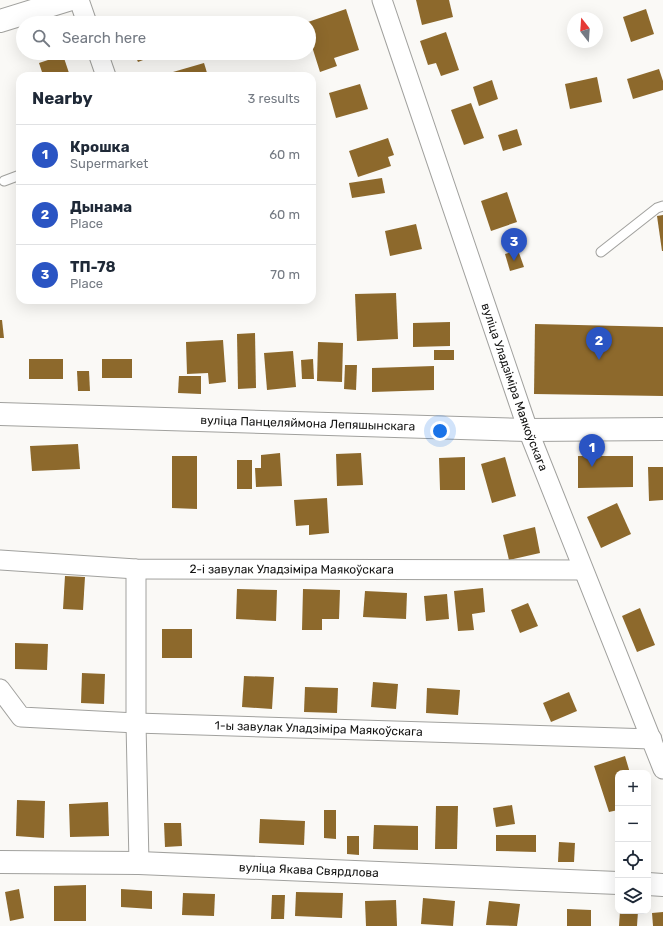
<!DOCTYPE html>
<meta charset="utf-8">
<style>
body{margin:0;font-family:Rubik,sans-serif;background:#f6f6f7;color:#1f2937}
.controls{position:absolute;right:12px;bottom:12px;display:grid;overflow:hidden;border-radius:8px;box-shadow:0 4px 16px #0002}
.controls button{width:36px;height:36px;display:grid;place-items:center;padding:0;border:0;border-bottom:1px solid #e0e1e3;background:#fff;color:#1f2937;font:20px sans-serif}
.compass{position:absolute;left:567px;top:12px;width:36px;height:36px;border-radius:50%;background:#fff;box-shadow:0 4px 16px #0002;rotate:343deg}
.you{position:absolute;left:440px;top:431px;width:14px;height:14px;margin:-10px;border:3px solid #fff;border-radius:50%;background:#1a73e8;box-shadow:0 0 0 6px #1a73e833}
.badge{display:grid;place-items:center;width:26px;height:26px;border-radius:50%;background:#2a54c3;color:#fff;font-size:13px;font-weight:700}
.pin{position:absolute;translate:-50% -33px;filter:drop-shadow(0 1px 2px #0008)}
.pin::after{content:'';position:absolute;top:21px;width:14px;height:12px;background:inherit;clip-path:polygon(0 0,100% 0,50% 100%)}
.list{margin:0;padding:0;list-style:none}
h2{display:flex;justify-content:space-between;align-items:center;height:52px;margin:0;padding:0 16px;font-size:17px}
h2 small{font-size:13px;font-weight:400;color:#747a83}
.list li{display:grid;grid-template-columns:26px 1fr auto;gap:12px;align-items:center;box-sizing:border-box;height:60px;padding:0 16px;border-top:1px solid #e0e1e3}
.list b{display:block;font-size:15px;white-space:nowrap}
.list p{margin:0;font-size:13px;white-space:nowrap;color:#747a83}
.list em{font-size:13px;font-style:normal;color:#747a83}
.icon{flex:none;width:22px;height:22px;fill:none;stroke:currentColor;stroke-width:2;stroke-linecap:round;stroke-linejoin:round}
.map{position:relative;flex:none;width:663px;height:926px;overflow:hidden}
.search{position:absolute;background:#fff;box-shadow:0 4px 16px #0002;left:16px;top:16px;width:300px;height:44px;display:flex;align-items:center;gap:10px;box-sizing:border-box;padding:0 14px;border-radius:22px;color:#747a83;font-size:15px}
.panel{position:absolute;background:#fff;box-shadow:0 4px 16px #0002;left:16px;top:72px;width:300px;height:232px;border-radius:12px}
.map>svg:first-child{display:block}
.building{fill:#8d692c}
.lines{fill:none;stroke-linecap:round;stroke-linejoin:round}
.service-casing{stroke:#a1a19e;stroke-width:11}
.minor-casing{stroke:#a1a19e;stroke-width:21}
.tertiary-casing{stroke:#a1a19e;stroke-width:24}
.service{stroke:#fff;stroke-width:9}
.minor{stroke:#fff;stroke-width:19}
.tertiary{stroke:#fff;stroke-width:22}
.labels{text-anchor:middle;dominant-baseline:central;stroke-width:3.5;stroke-linejoin:round;paint-order:stroke}
.street-label{font-size:12px;fill:#141413;stroke:#faf9f6}
</style>
<div class="map">
<svg width="663" height="926" viewBox="0 0 663 926">
<rect width="100%" height="100%" fill="#faf9f6"/>
<!-- building -->
<g class="building">
<polygon points="416,0 449,0 453,17 422,25"/>
<polygon points="346,9 359,50 334,58 337,66 320,72 309,37 309,23 305,23"/>
<polygon points="646,9 654,34 631,42 623,17"/>
<polygon points="446,32 459,70 441,76 436,63 428,65 420,41"/>
<polygon points="134,53 161,53 138,62"/>
<polygon points="63,55 70,76 31,76 42,72 39,63"/>
<polygon points="204,63 208,76 174,76 173,72"/>
<polygon points="659,69 663,81 663,90 633,99 627,79"/>
<polygon points="597,77 602,102 570,109 565,84"/>
<polygon points="492,80 498,99 479,106 473,87"/>
<polygon points="360,84 368,109 336,118 329,93"/>
<polygon points="471,103 484,138 464,145 451,110"/>
<polygon points="517,129 522,145 503,151 498,135"/>
<polygon points="388,138 394,155 388,157 391,166 358,177 349,151"/>
<polygon points="382,178 385,193 352,198 349,183"/>
<polygon points="507,192 517,222 491,231 481,201"/>
<polygon points="663,215 663,251 662,251 657,216"/>
<polygon points="416,224 422,249 390,256 385,231"/>
<polygon points="518,250 524,267 510,271 505,254"/>
<polygon points="396,293 398,339 357,341 355,294"/>
<polygon points="0,320 2,320 4,338 0,338"/>
<polygon points="450,322 450,346 413,347 413,323"/>
<polygon points="535,324 663,327 663,396 534,394"/>
<polygon points="255,333 256,388 238,389 237,334"/>
<polygon points="223,340 226,382 209,384 208,373 187,374 186,342"/>
<polygon points="318,342 343,343 342,382 317,381"/>
<rect x="434" y="350" width="20" height="10"/>
<polygon points="293,351 296,387 267,390 264,353"/>
<rect x="29" y="359" width="34" height="20"/>
<rect x="102" y="359" width="30" height="19"/>
<polygon points="313,359 314,379 302,379 301,360"/>
<polygon points="345,365 357,365 356,390 344,389"/>
<polygon points="434,366 434,390 372,392 372,368"/>
<polygon points="77,371 89,371 90,391 78,391"/>
<polygon points="179,376 201,376 201,394 178,393"/>
<polygon points="78,444 80,469 32,471 30,446"/>
<polygon points="280,453 282,486 256,487 255,468 261,468 261,455"/>
<polygon points="361,453 363,485 337,486 336,454"/>
<polygon points="172,456 197,456 197,509 172,508"/>
<polygon points="578,456 633,456 633,487 578,488"/>
<polygon points="465,457 465,490 440,490 439,458"/>
<polygon points="505,457 516,496 492,503 481,464"/>
<rect x="237" y="460" width="15" height="29"/>
<polygon points="648,467 663,467 663,500 649,501"/>
<polygon points="327,498 329,533 309,535 309,525 296,526 294,500"/>
<polygon points="617,503 631,534 601,548 587,517"/>
<polygon points="535,527 540,553 509,560 503,535"/>
<polygon points="65,576 85,577 83,610 63,609"/>
<polygon points="483,588 485,612 472,614 474,630 458,631 454,591"/>
<polygon points="237,589 277,590 276,621 236,619"/>
<polygon points="303,589 340,590 339,619 322,619 322,630 302,630"/>
<polygon points="365,591 407,593 406,619 363,617"/>
<polygon points="447,594 449,619 426,621 424,596"/>
<polygon points="528,603 538,626 520,633 511,610"/>
<polygon points="640,608 655,645 637,652 622,616"/>
<rect x="162" y="629" width="30" height="29"/>
<polygon points="15,643 48,644 47,670 15,669"/>
<polygon points="82,673 105,674 104,704 81,703"/>
<polygon points="244,676 274,677 272,709 242,707"/>
<polygon points="373,682 398,684 396,709 371,707"/>
<polygon points="305,687 338,688 337,713 304,712"/>
<polygon points="427,688 460,690 458,715 426,713"/>
<polygon points="569,692 577,711 551,722 543,703"/>
<polygon points="625,756 630,773 618,773 618,810 609,812 594,766"/>
<polygon points="17,800 45,801 44,838 16,836"/>
<polygon points="108,802 109,836 70,837 69,804"/>
<polygon points="512,805 515,824 496,827 493,808"/>
<polygon points="436,806 458,806 457,849 435,849"/>
<polygon points="324,810 336,810 336,839 324,838"/>
<polygon points="260,819 305,821 304,845 259,843"/>
<polygon points="164,823 181,823 182,846 165,847"/>
<polygon points="374,825 418,826 418,850 373,849"/>
<polygon points="496,835 536,835 536,852 496,851"/>
<polygon points="347,836 359,836 359,855 347,854"/>
<rect x="648" y="839" width="2" height="20"/>
<polygon points="559,842 575,843 574,862 558,862"/>
<polygon points="86,885 86,921 54,921 54,886"/>
<polygon points="19,889 24,918 10,921 5,892"/>
<polygon points="121,889 152,891 152,909 121,907"/>
<polygon points="296,892 343,893 342,918 295,916"/>
<polygon points="183,893 215,894 214,916 182,915"/>
<polygon points="272,895 285,895 284,919 271,919"/>
<polygon points="423,898 455,901 453,926 421,924"/>
<polygon points="396,900 397,926 366,926 365,901"/>
<polygon points="489,901 520,904 517,926 486,925"/>
<polygon points="567,909 591,910 591,926 567,926"/>
<polygon points="620,911 638,911 637,926 619,926"/>
<polygon points="663,912 663,926 653,926 652,913"/>
</g>
<g class="lines">
<defs>
<g id="service">
<polyline points="4,181 20,175"/>
<polyline points="601,252 657,208 663,206"/>
</g>
<g id="minor">
<polyline points="79,0 87,23"/>
<path id="s1" d="M 382,0 L 528,430 L 663,769"/>
<polyline points="98,53 106,76"/>
<path id="s2" d="M 0,560 L 136,569 L 583,570"/>
<polyline points="136,569 136,723 139,863"/>
<path id="s3" d="M 0,689 L 21,717 L 136,723 L 652,739"/>
</g>
<g id="tertiary">
<polyline points="0,21 68,0"/>
<path id="s4" d="M 0,414 L 528,430 L 663,429"/>
<path id="s5" d="M 0,862 L 139,863 L 618,883"/>
<polyline points="648,884 663,885"/>
</g>
</defs>
<!-- service casing -->
<use href="#service" class="service-casing"/>
<!-- minor casing -->
<use href="#minor" class="minor-casing"/>
<!-- tertiary casing -->
<use href="#tertiary" class="tertiary-casing"/>
<!-- service -->
<use href="#service" class="service"/>
<!-- minor -->
<use href="#minor" class="minor"/>
<!-- tertiary -->
<use href="#tertiary" class="tertiary"/>
</g>
<g class="labels">
<!-- street labels -->
<g class="street-label">
<text stroke="none"><textPath href="#s1" startOffset="409">вуліца Уладзіміра Маякоўскага</textPath></text>
<text stroke="none"><textPath href="#s4" startOffset="308">вуліца Панцеляймона Лепяшынскага</textPath></text>
<text stroke="none"><textPath href="#s2" startOffset="292">2-і завулак Уладзіміра Маякоўскага</textPath></text>
<text stroke="none"><textPath href="#s3" startOffset="333">1-ы завулак Уладзіміра Маякоўскага</textPath></text>
<text stroke="none"><textPath href="#s5" startOffset="309">вуліца Якава Свярдлова</textPath></text>
</g>
</g>
</svg>
<div class="controls">
<button>+</button>
<button>−</button>
<button><svg class="icon" aria-label="locate" viewBox="0 0 24 24"><circle cx="12" cy="12" r="6"/><path d="M12 2v4M12 18v4M2 12h4M18 12h4"/></svg></button>
<button><svg class="icon" aria-label="layers" viewBox="0 0 24 24"><path d="M12 4l9 5-9 5-9-5zM3 14l9 5 9-5"/></svg></button>
</div>
<svg class="compass" viewBox="-18 -18 36 36"><path d="M0-13l5 13h-10z" fill="#e53935"/><path d="M0 13l5-13h-10z" fill="#747a83"/></svg>
<div class="you"></div>
<div class="pin badge" style="left:592px;top:467px">1</div>
<div class="pin badge" style="left:599px;top:360px">2</div>
<div class="pin badge" style="left:514px;top:261px">3</div>
<div class="search"><svg class="icon" aria-label="search" viewBox="0 0 24 24"><circle cx="10" cy="10" r="6"/><path d="M15 15l6 6"/></svg>Search here</div>
<section class="panel">
<h2>Nearby<small>3 results</small></h2>
<ul class="list">
<li><span class="badge">1</span><div><b>Крошка</b><p>Supermarket</p></div><em>60 m</em></li>
<li><span class="badge">2</span><div><b>Дынама</b><p>Place</p></div><em>60 m</em></li>
<li><span class="badge">3</span><div><b>ТП-78</b><p>Place</p></div><em>70 m</em></li>
</ul>
</section>
</div>
